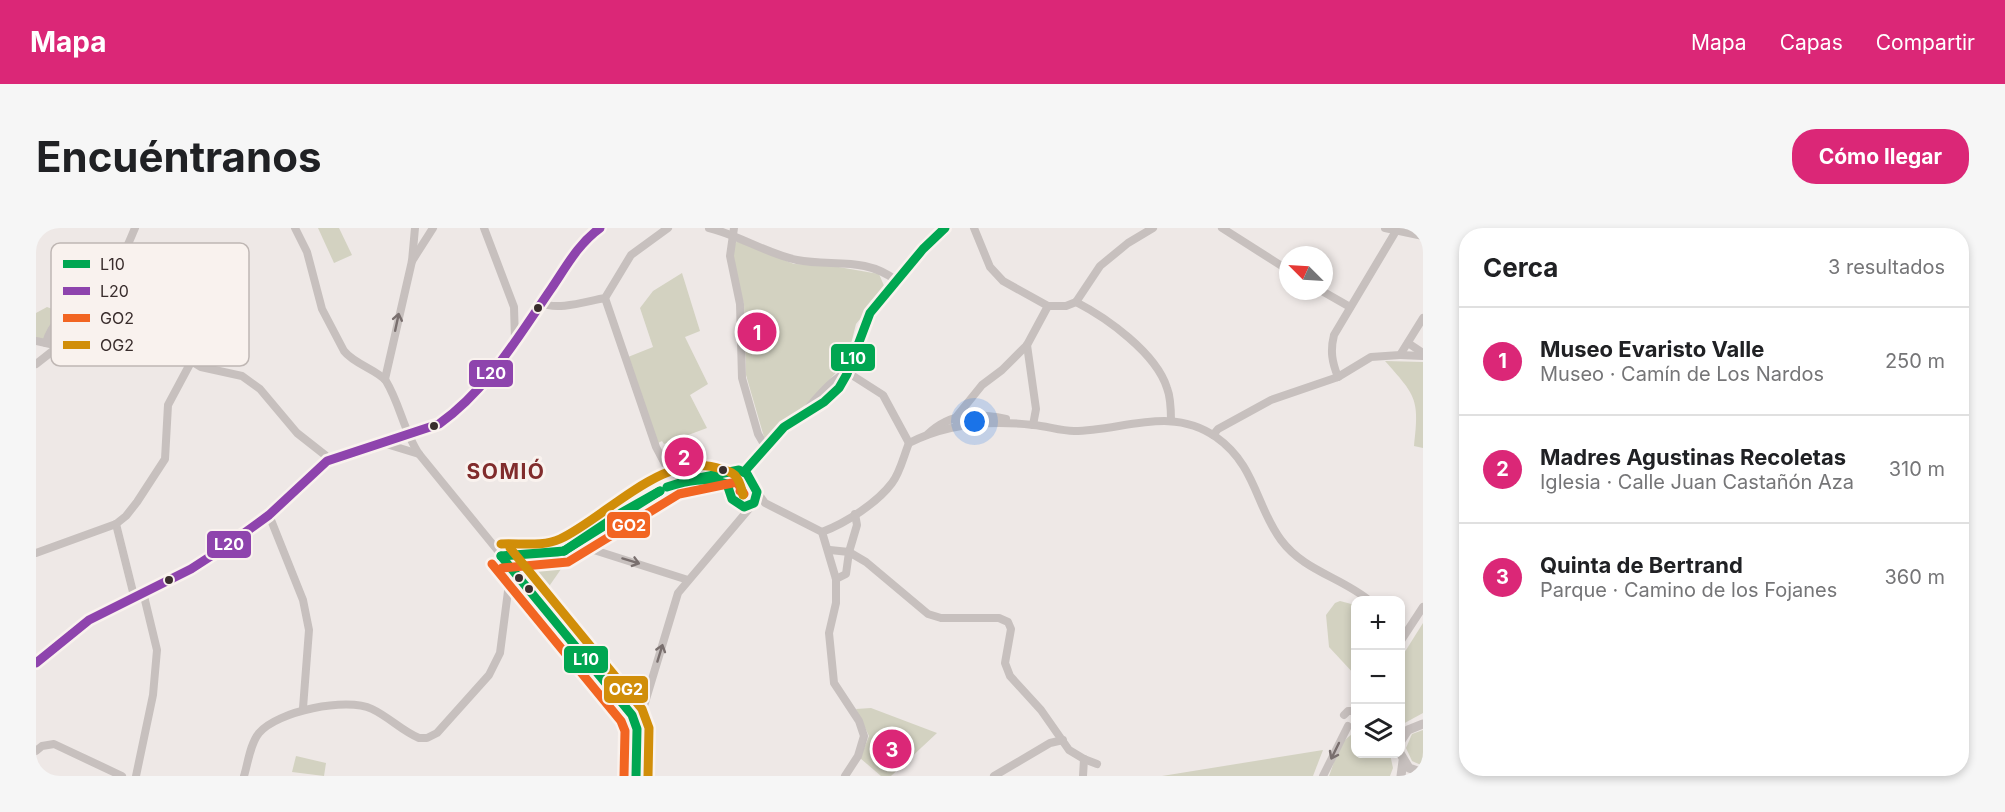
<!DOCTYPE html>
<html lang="es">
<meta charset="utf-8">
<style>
body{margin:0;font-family:Inter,sans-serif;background:#f6f6f6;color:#202124}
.controls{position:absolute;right:18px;bottom:18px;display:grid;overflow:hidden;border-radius:12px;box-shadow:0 3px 9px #0003}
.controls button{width:54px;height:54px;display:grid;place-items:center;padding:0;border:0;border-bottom:2px solid #e0e0e0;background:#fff;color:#202124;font:30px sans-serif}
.compass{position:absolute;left:1243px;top:18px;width:54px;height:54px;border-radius:50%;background:#fff;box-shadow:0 3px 9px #0003;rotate:294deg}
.you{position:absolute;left:939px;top:194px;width:21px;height:21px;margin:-15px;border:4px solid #fff;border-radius:50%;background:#1a73e8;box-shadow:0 0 0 9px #1a73e833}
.badge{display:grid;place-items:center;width:39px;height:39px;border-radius:50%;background:#db2777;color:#fff;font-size:20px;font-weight:700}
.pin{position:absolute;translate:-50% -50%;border:3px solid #fff;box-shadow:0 2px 6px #0006}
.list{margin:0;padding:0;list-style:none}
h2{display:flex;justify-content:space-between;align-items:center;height:78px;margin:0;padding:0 24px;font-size:26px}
h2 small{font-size:20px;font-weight:400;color:#757577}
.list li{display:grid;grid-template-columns:39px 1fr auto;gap:18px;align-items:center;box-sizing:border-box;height:108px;padding:0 24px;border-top:2px solid #e0e0e0}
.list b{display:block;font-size:22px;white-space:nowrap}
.list p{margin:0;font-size:20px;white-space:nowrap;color:#757577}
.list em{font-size:20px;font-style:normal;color:#757577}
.icon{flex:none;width:33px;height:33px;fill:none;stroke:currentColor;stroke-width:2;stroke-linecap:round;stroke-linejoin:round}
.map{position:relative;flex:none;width:1387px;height:548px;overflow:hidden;border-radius:24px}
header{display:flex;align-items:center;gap:36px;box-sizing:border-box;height:84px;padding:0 30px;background:#db2777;color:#fff}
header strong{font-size:28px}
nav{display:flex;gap:33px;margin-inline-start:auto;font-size:21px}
.intro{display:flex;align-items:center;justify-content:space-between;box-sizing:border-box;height:144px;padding:0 36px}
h1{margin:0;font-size:42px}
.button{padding:15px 27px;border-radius:24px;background:#db2777;color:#fff;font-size:21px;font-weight:700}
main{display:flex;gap:36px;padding:0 36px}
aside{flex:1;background:#fff;border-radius:24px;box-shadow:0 3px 9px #0003}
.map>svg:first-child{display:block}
.green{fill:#d3d2c1}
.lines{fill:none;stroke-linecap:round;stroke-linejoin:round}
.minor{stroke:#c7c0be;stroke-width:8}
.tertiary{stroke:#c7c0be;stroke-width:9}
.bus-1-casing{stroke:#f9f2ee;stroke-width:14}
.bus-2-casing{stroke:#f9f2ee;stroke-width:14}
.bus-3-casing{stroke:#f9f2ee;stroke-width:14}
.bus-4-casing{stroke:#f9f2ee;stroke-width:14}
.bus-1{stroke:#00a651;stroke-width:9}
.bus-2{stroke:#8e44ad;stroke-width:9}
.bus-3{stroke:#f26522;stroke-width:9}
.bus-4{stroke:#d18e09;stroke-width:9}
.oneway{stroke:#796f6e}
.bus-dot{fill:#392d2c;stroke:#f9f2ee;stroke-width:2}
.labels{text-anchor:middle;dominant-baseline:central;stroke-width:6;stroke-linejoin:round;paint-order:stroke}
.district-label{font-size:21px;font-weight:bold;letter-spacing:1.5px;fill:#812c2c;stroke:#f9f2ee}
.key{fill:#f9f2ee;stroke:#bfb7b4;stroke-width:1.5}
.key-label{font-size:16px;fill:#392d2c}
.line-badge{stroke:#f9f2ee;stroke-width:2}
.badge-label{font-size:16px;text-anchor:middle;font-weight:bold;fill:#fff}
</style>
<header>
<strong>Mapa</strong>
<nav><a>Mapa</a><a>Capas</a><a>Compartir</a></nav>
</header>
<div class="intro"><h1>Encuéntranos</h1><a class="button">Cómo llegar</a></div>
<main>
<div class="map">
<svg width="1387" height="548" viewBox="0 0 1387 548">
<rect width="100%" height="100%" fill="#eee8e6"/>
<!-- green -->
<g class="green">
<polygon points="282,0 303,0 316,27 298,35"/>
<polygon points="701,13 758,36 791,37 843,46 849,60 820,96 811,132 782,165 732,211 728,209 710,147 708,76 700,52 697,19"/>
<polygon points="646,45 664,103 649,109 672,156 654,167 671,200 628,216 626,213 622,215 592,129 617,119 604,80 617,63"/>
<polygon points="11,79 19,82 22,95 10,115 0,113 0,85"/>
<path d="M 1349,133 L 1387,134 L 1387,220 L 1378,218 C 1384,170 1379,167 1349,133 Z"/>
<path d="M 701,248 C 711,250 717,261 717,270 L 713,276 C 701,274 696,267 695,255 Z"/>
<polygon points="533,319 534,328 503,373 465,328"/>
<polygon points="1304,373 1319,377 1319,447 1293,419 1290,387 1299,375"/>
<polygon points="1387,395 1387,485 1365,497 1365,430"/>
<polygon points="835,480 901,505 855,548 845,548 824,530 833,508 820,481"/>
<polygon points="1387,502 1387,538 1376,533 1370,520 1376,506"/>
<path d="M 1319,505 L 1320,526 L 1354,526 L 1357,540 L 1354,548 L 1293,548 C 1299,533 1303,511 1319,505 Z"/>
<polygon points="1287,522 1277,548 1126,548"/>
<polygon points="260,528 290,535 288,548 256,544"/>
</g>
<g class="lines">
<!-- minor -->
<g class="minor">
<path d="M 259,0 L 271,24 L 286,81 L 308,123 C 318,136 343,143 350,153 C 364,176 368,204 383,226 L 596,487 L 601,501"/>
<polyline points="448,0 478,79 479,112"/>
<path d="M 673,0 C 703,7 731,26 761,32 C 796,39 829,28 861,53"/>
<polyline points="698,0 694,28 704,76 706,150 722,206 729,218"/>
<polyline points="938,0 954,39 967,53 1012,78"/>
<polyline points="1186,0 1252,42"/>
<polyline points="1349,0 1387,8"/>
<polyline points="376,33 397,0"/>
<polyline points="1286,63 1314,79"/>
<polyline points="569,70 620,219 639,255"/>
<path d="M 1040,74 C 1071,90 1120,125 1131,160 C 1135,170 1135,182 1135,193"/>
<path d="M 505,75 C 522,83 551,73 569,70 L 595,27 L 632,0"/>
<polyline points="0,113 23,118 122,118 144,126 165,139 206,148 224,161 261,205 289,227 291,233"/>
<path d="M 10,115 C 17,84 59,67 78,43 C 87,30 93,14 99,0"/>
<polyline points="1372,115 1387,125"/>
<polyline points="991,117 1000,181 997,197"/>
<polyline points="1364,127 1387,128"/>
<polyline points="0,136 23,118"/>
<polyline points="811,144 847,167 873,215"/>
<path d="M 1302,149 C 1296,134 1294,123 1298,107 L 1360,3"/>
<polyline points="349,151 376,33 379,0"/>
<path d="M 764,188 C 820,167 808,125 834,85 L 887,21 L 909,0"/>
<polyline points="921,198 921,188 946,157 966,142 991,117 1012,78 1030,78 1040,74 1064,38 1092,15 1117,0"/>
<path d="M 892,206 C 915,184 941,185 970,191"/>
<polyline points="1177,207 1182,201 1235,172 1302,149 1335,129 1364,127 1387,90"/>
<polyline points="347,215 383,226"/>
<path d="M 696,244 L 691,256 C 694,269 699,280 714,279"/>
<path d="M 708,244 C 725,221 746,206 766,186 C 780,172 793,153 811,144"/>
<polyline points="721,264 729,275 786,304 800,351 800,375 793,405 798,455 823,493 828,508 822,528 809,548"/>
<polyline points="233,287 267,372 273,402 267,480"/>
<polyline points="80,296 98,368"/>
<path d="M 786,304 C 810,295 841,275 856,255 C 864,245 868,227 873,215 C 912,195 954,192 997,197 C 1011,198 1024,203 1038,203 C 1086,203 1135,177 1180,209 C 1220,237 1220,279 1245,312 C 1268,343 1305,349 1334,373"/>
<polyline points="539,316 652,352"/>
<polyline points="794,322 813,324 821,297 819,286"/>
<polyline points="0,325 80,296 90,288 101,274 129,231 132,177 155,134"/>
<polyline points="465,328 528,323 639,255 703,242 711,246 721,264 718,275 642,365 601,501 600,548"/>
<polyline points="800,351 810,346 813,324 830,334 892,386 905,390 963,390 972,394 975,401 969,435 974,448 1005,482 1033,522 1048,531 1061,536"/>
<polyline points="1364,414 1387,379"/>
<polyline points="1308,487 1312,483 1320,483"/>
<polyline points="0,523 6,518 18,516 86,548"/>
<polyline points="100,548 117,467 121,422 107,364"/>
<path d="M 208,548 C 212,535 214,516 223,505 C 241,483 311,469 336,481 C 353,489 366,503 383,510 L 391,510 L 401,505 L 453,447 L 464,425 L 475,340"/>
<polyline points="958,548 1014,515 1027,512"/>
<polyline points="1047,548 1048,531"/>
<polyline points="1287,548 1312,498"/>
</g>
<!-- tertiary -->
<g class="tertiary">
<path d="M 0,435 L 53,392 L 155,341 L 192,317 L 233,287 L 291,233 L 403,196 C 444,173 493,93 521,52 C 534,33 545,12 564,0"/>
<polyline points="1364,514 1372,502 1387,496"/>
<polyline points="1364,525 1373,540 1387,545"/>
<polyline points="1365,548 1367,533"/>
</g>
<defs>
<g id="bus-1">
<path d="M 703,242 L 711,246 L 721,264 L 718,275 L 708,279 L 696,271 L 691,256 C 669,249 653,252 631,259 L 653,252 Z"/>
<polyline points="708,244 748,199 788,174 803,160 811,146 834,85 887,21 909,0"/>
<polygon points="528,323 521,324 465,328"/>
<polyline points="528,323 585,285 624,263"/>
<polyline points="528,323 624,263"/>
<polyline points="465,328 596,487 601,501 600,548"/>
</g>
<path id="bus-2" d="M 0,435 L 53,392 L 155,341 L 192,317 L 233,287 L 291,233 L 403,196 C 451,162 482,109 515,61 C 530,39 542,16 564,0"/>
<g id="bus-3">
<polyline points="456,336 585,493 589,503 588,548"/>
<polyline points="466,340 532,334 643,266 701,254 708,266 704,263"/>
</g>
<g id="bus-4">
<path d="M 465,316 C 484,315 507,319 524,311 C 571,289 629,221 685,241 C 691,243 698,244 701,250 C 704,255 706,262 707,267"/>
<polyline points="474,320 606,481 613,500 612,548"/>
</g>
</defs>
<!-- bus-1 casing -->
<use href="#bus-1" class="bus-1-casing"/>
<!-- bus-2 casing -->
<use href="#bus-2" class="bus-2-casing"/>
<!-- bus-3 casing -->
<use href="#bus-3" class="bus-3-casing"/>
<!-- bus-4 casing -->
<use href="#bus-4" class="bus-4-casing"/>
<!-- bus-1 -->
<use href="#bus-1" class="bus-1"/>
<!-- bus-2 -->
<use href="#bus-2" class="bus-2"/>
<!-- bus-3 -->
<use href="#bus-3" class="bus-3"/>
<!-- bus-4 -->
<use href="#bus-4" class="bus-4"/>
</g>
<!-- one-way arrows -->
<defs><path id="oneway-shaft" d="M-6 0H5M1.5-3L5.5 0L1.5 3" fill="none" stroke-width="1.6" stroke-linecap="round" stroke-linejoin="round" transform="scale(1.5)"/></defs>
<g class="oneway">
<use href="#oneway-shaft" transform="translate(361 94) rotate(-78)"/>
<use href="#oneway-shaft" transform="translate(595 333) rotate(17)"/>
<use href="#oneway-shaft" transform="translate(624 425) rotate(-73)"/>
<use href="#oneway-shaft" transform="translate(1299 523) rotate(116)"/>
</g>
<!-- markers -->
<g class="bus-dot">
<circle cx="502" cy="80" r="5"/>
<circle cx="398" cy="198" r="5"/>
<circle cx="687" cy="242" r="5"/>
<circle cx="483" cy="350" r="5"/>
<circle cx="133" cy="352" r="5"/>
<circle cx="493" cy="361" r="5"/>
</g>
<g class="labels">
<!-- district labels -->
<g class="district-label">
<text x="470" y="243">SOMIÓ</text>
</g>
</g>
<!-- legend -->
<rect x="15" y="15" width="198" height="123" rx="9" class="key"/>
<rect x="27" y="32" width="27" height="8" fill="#00a651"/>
<rect x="27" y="59" width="27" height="8" fill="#8e44ad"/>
<rect x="27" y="86" width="27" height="8" fill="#f26522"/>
<rect x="27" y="113" width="27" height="8" fill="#d18e09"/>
<g class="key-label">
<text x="64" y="42">L10</text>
<text x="64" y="69">L20</text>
<text x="64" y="96">GO2</text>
<text x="64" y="123">OG2</text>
</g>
<g class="line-badge">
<rect x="794" y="115" width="46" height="29" rx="6" fill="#00a651"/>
<rect x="432" y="131" width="46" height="29" rx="6" fill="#8e44ad"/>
<rect x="570" y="283" width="45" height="28" rx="6" fill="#f26522"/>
<rect x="170" y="302" width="46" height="29" rx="6" fill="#8e44ad"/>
<rect x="527" y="417" width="46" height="29" rx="6" fill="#00a651"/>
<rect x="567" y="447" width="46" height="29" rx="6" fill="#d18e09"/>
</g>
<g class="badge-label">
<text x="817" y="136">L10</text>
<text x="455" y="151">L20</text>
<text x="593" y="303">GO2</text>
<text x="193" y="322">L20</text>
<text x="550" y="437">L10</text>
<text x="590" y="467">OG2</text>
</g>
</svg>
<div class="controls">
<button>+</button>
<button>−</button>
<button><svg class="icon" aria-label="layers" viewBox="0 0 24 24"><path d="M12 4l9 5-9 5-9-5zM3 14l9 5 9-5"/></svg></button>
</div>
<svg class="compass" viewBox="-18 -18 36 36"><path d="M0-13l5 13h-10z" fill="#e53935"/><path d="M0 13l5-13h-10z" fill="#757577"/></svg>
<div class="you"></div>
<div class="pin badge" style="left:721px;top:104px">1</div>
<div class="pin badge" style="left:648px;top:229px">2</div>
<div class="pin badge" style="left:856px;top:521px">3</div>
</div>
<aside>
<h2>Cerca<small>3 resultados</small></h2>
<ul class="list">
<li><span class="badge">1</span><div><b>Museo Evaristo Valle</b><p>Museo · Camín de Los Nardos</p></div><em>250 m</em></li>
<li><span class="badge">2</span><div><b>Madres Agustinas Recoletas</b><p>Iglesia · Calle Juan Castañón Aza</p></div><em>310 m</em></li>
<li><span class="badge">3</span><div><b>Quinta de Bertrand</b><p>Parque · Camino de los Fojanes</p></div><em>360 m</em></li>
</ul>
</aside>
</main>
